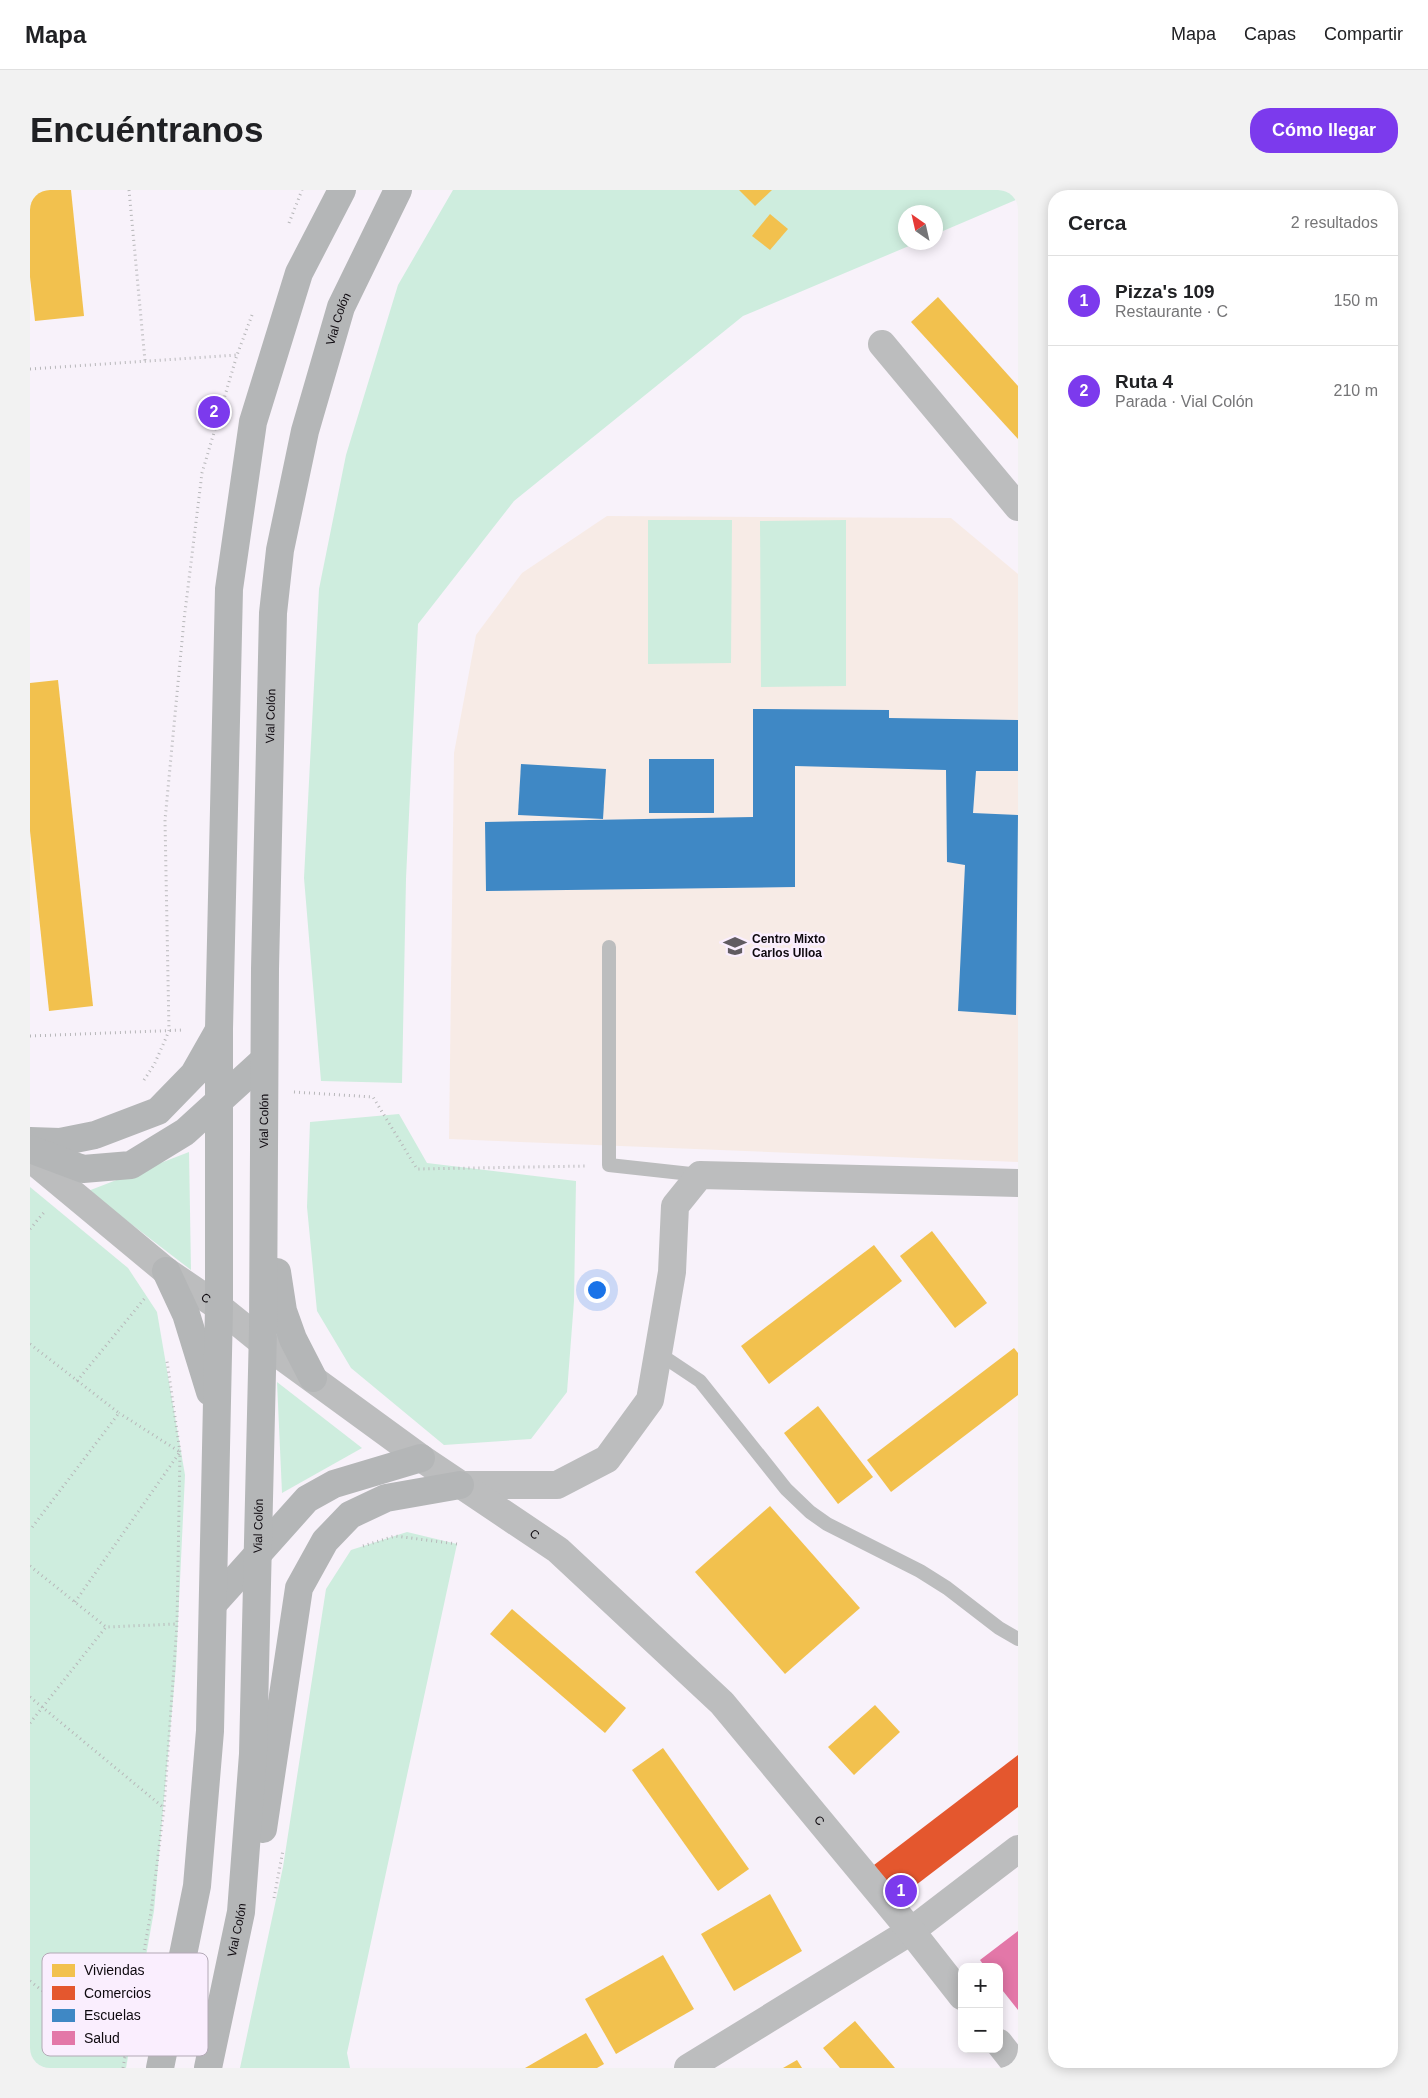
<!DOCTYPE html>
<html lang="es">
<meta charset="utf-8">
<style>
body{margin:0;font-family:Arial,sans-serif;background:#f2f2f2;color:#202124}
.controls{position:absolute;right:15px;bottom:15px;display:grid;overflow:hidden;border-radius:10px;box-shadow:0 2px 12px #0003}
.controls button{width:45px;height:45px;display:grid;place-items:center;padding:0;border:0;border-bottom:1px solid #e0e0e0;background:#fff;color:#202124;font:25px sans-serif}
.compass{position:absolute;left:868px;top:15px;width:45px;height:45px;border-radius:50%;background:#fff;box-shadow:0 2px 12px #0003;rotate:326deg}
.you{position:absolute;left:566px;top:1099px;width:18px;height:18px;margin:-12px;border:4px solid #fff;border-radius:50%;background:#1a73e8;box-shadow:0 0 0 8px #1a73e833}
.badge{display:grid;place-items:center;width:32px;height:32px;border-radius:50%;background:#7c3aed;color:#fff;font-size:16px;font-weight:700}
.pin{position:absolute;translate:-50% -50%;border:2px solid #fff;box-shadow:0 1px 5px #0006}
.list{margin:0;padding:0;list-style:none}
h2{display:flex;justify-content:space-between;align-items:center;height:65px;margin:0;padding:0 20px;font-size:21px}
h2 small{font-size:16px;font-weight:400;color:#757577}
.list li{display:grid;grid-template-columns:32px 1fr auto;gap:15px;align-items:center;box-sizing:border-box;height:90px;padding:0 20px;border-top:1px solid #e0e0e0}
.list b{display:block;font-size:19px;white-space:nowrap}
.list p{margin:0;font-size:16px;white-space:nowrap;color:#757577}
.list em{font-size:16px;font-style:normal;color:#757577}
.map{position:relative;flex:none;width:988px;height:1878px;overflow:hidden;border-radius:20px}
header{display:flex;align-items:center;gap:30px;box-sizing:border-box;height:70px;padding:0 25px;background:#fff;border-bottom:1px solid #e0e0e0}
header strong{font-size:24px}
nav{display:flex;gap:28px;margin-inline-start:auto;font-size:18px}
.intro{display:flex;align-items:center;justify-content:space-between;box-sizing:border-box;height:120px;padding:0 30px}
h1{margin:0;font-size:35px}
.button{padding:12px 22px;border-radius:20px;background:#7c3aed;color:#fff;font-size:18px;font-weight:700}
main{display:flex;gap:30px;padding:0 30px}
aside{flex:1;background:#fff;border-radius:20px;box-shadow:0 2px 12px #0003}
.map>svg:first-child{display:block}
.education{fill:#f7ebe6}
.green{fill:#ceedde}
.homes{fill:#f2c14e}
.shops{fill:#e4572e}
.schools{fill:#3f88c5}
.health{fill:#e377a8}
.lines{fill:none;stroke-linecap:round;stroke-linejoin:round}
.path{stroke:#b7b7b9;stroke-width:3;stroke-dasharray:1 4;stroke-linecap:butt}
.service{stroke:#bcbdbe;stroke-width:14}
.minor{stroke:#bcbdbe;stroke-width:28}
.tertiary{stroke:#bcbdbe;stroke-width:28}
.primary{stroke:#b4b6b7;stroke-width:28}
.labels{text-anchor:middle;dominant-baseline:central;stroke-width:5;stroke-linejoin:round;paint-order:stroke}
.street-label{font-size:12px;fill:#0e090f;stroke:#faeefe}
.poi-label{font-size:12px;font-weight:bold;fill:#0e090f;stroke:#faeefe;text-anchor:start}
.key{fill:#faeefe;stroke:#b3a9b6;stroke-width:1}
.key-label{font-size:14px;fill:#0e090f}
</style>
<header>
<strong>Mapa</strong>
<nav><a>Mapa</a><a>Capas</a><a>Compartir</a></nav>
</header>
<div class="intro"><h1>Encuéntranos</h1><a class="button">Cómo llegar</a></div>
<main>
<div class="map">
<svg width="988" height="1878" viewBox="0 0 988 1878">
<rect width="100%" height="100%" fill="#f8f2fa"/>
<!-- education -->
<polygon class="education" points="577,326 921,328 988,384 988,972 419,949 424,563 446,445 492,383"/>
<!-- green -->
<g class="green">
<polygon points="423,0 988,0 988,9 906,44 906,22 876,22 876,52 886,53 713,126 484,311 388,434 376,689 372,893 291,891 274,688 289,399 316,265 368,95"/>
<polygon points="618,330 702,330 701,473 618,474"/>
<polygon points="816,330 816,496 731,497 730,331"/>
<polygon points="369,924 397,973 546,991 544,1111 537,1202 501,1249 414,1255 321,1178 287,1121 277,1017 280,932"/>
<polygon points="159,962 161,1080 58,1001"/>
<polygon points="0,997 98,1078 127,1122 155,1285 146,1475 124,1721 96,1878 0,1878"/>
<polygon points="247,1192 332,1258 252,1303"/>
<polygon points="377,1342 427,1354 317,1863 320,1878 210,1878 253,1677 296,1399 321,1360"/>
</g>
<!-- homes -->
<g class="homes">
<polygon points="0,0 41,0 54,126 5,131 0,87"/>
<polygon points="709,0 742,0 725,16"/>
<polygon points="740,24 758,39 740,60 722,46"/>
<polygon points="908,107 988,196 988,249 881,132"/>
<polygon points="28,490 63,816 19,821 0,641 0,493"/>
<polygon points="902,1041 957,1113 925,1138 870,1066"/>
<polygon points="844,1055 872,1091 739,1194 711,1156"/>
<polygon points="984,1158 988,1163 988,1205 861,1302 837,1270"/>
<polygon points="788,1216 843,1287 808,1314 754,1243"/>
<polygon points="740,1316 830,1418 755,1484 665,1382"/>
<polygon points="482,1419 596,1518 575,1543 460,1444"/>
<polygon points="845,1515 870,1542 824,1585 798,1557"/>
<polygon points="633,1558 719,1679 688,1701 602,1580"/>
<polygon points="740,1704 772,1761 704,1801 671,1744"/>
<polygon points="633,1765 664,1819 586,1864 555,1809"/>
<polygon points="825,1831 865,1878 810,1878 793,1858"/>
<polygon points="556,1843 574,1874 567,1878 495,1878"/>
<polygon points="767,1870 772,1878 753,1878"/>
</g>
<!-- shops -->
<polygon class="shops" points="988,1565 988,1617 869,1708 844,1675"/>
<!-- schools -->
<g class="schools">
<polygon points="723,519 859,520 859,528 988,530 988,581 946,581 943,623 988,625 986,825 928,821 935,675 917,672 916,580 765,576 765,697 456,701 455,632 723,627"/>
<rect x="619" y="569" width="65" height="54"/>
<polygon points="491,574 576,579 573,629 488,625"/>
</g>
<!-- health -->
<polygon class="health" points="988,1741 988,1820 969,1796 969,1777 955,1777 950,1770"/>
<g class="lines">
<!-- path -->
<g class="path">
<polyline points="99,0 115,171"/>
<polyline points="259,33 272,0"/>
<polyline points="0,179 207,165"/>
<polyline points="0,846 154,840"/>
<polyline points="114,890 124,875 139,841 135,630 154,430 172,283 207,165 222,125"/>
<polyline points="264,902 343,907 387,979 557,976"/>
<polyline points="0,1039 16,1020"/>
<polyline points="0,1154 89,1223 0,1340"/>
<polyline points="47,1191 115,1108"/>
<polyline points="333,1356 365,1346 427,1354"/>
<polyline points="0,1376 76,1437"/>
<polyline points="45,1412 150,1262 89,1223"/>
<polyline points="0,1507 134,1618"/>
<polyline points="0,1533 76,1437 147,1434"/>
<polyline points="244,1708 253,1660"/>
<polyline points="0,1791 95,1866"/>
<polyline points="93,1878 121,1722 134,1618 147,1434 150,1262 137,1171"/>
</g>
<!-- service -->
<g class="service">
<polyline points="579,757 579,975 670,985"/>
<polyline points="628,1163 670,1191 756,1299 780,1322 797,1334 890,1381 917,1398 969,1438 988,1449"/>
</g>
<!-- minor -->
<g class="minor">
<polyline points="852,154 988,317"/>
<polyline points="430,1295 527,1295 577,1269 620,1210 642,1082 645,1016 670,985 988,993"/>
<polyline points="658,1878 881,1741 988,1659"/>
</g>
<!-- tertiary -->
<g class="tertiary">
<path id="s1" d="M 0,968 L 136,1081 L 189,1117 L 232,1152 L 391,1268 L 528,1360 L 692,1513 L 881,1741 L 932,1806"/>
<polyline points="969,1853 988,1877"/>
</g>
<!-- primary -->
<g class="primary">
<polyline points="0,951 30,952 65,945 128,921 164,884 189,840"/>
<polyline points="0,959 53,979 101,975 155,942 234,870"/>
<polyline points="136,1081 156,1124 180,1202"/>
<polyline points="247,1082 253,1121 263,1149 283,1188"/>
<polyline points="183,1414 277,1309 304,1294 391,1268"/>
<polyline points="233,1639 269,1398 295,1351 320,1325 356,1308 430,1295"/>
<polyline points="130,1878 167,1696 180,1541 189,1117 189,839 199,399 223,232 269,83 312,0"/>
<path id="s2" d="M 178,1878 L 211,1722 L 223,1564 L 233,1139 L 235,779 L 243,423 L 250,360 L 275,241 L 311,117 L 368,0"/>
</g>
</g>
<!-- icons -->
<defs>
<symbol id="school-bare" viewBox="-9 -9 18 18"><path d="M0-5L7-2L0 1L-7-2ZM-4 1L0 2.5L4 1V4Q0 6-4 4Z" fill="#605b61" stroke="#faeefe" stroke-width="2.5" paint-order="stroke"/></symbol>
</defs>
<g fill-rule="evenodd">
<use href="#school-bare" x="689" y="740" width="32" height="32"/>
</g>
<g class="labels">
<!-- street labels -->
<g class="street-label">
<text stroke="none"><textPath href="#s2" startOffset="1761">Vial Colón</textPath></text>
<text stroke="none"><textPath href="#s2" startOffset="1356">Vial Colón</textPath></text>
<text stroke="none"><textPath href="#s2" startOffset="951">Vial Colón</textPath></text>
<text stroke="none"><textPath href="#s1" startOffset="225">C</textPath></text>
<text stroke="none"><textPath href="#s2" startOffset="546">Vial Colón</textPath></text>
<text stroke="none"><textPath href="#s1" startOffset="630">C</textPath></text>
<text stroke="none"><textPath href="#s1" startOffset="1035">C</textPath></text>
<text stroke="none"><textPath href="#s2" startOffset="141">Vial Colón</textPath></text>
</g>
<!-- poi labels -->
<g class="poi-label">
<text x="722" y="749">Centro Mixto<tspan x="722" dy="14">Carlos Ulloa</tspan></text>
</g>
</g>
<!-- legend -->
<rect x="12" y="1763" width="166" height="103" rx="8" class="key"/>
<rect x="22" y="1774" width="23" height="13" fill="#f2c14e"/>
<rect x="22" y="1796" width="23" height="14" fill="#e4572e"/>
<rect x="22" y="1819" width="23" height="13" fill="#3f88c5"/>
<rect x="22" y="1841" width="23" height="14" fill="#e377a8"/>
<g class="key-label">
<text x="54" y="1785">Viviendas</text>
<text x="54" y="1808">Comercios</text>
<text x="54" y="1830">Escuelas</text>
<text x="54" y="1853">Salud</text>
</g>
</svg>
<div class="controls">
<button>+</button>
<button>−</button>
</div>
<svg class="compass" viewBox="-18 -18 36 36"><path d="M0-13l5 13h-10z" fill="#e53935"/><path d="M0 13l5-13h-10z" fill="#757577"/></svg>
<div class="you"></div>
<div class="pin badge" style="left:871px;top:1701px">1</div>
<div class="pin badge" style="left:184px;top:222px">2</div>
</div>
<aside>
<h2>Cerca<small>2 resultados</small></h2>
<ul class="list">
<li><span class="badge">1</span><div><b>Pizza's 109</b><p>Restaurante · C</p></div><em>150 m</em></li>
<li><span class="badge">2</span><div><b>Ruta 4</b><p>Parada · Vial Colón</p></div><em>210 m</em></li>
</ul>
</aside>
</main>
